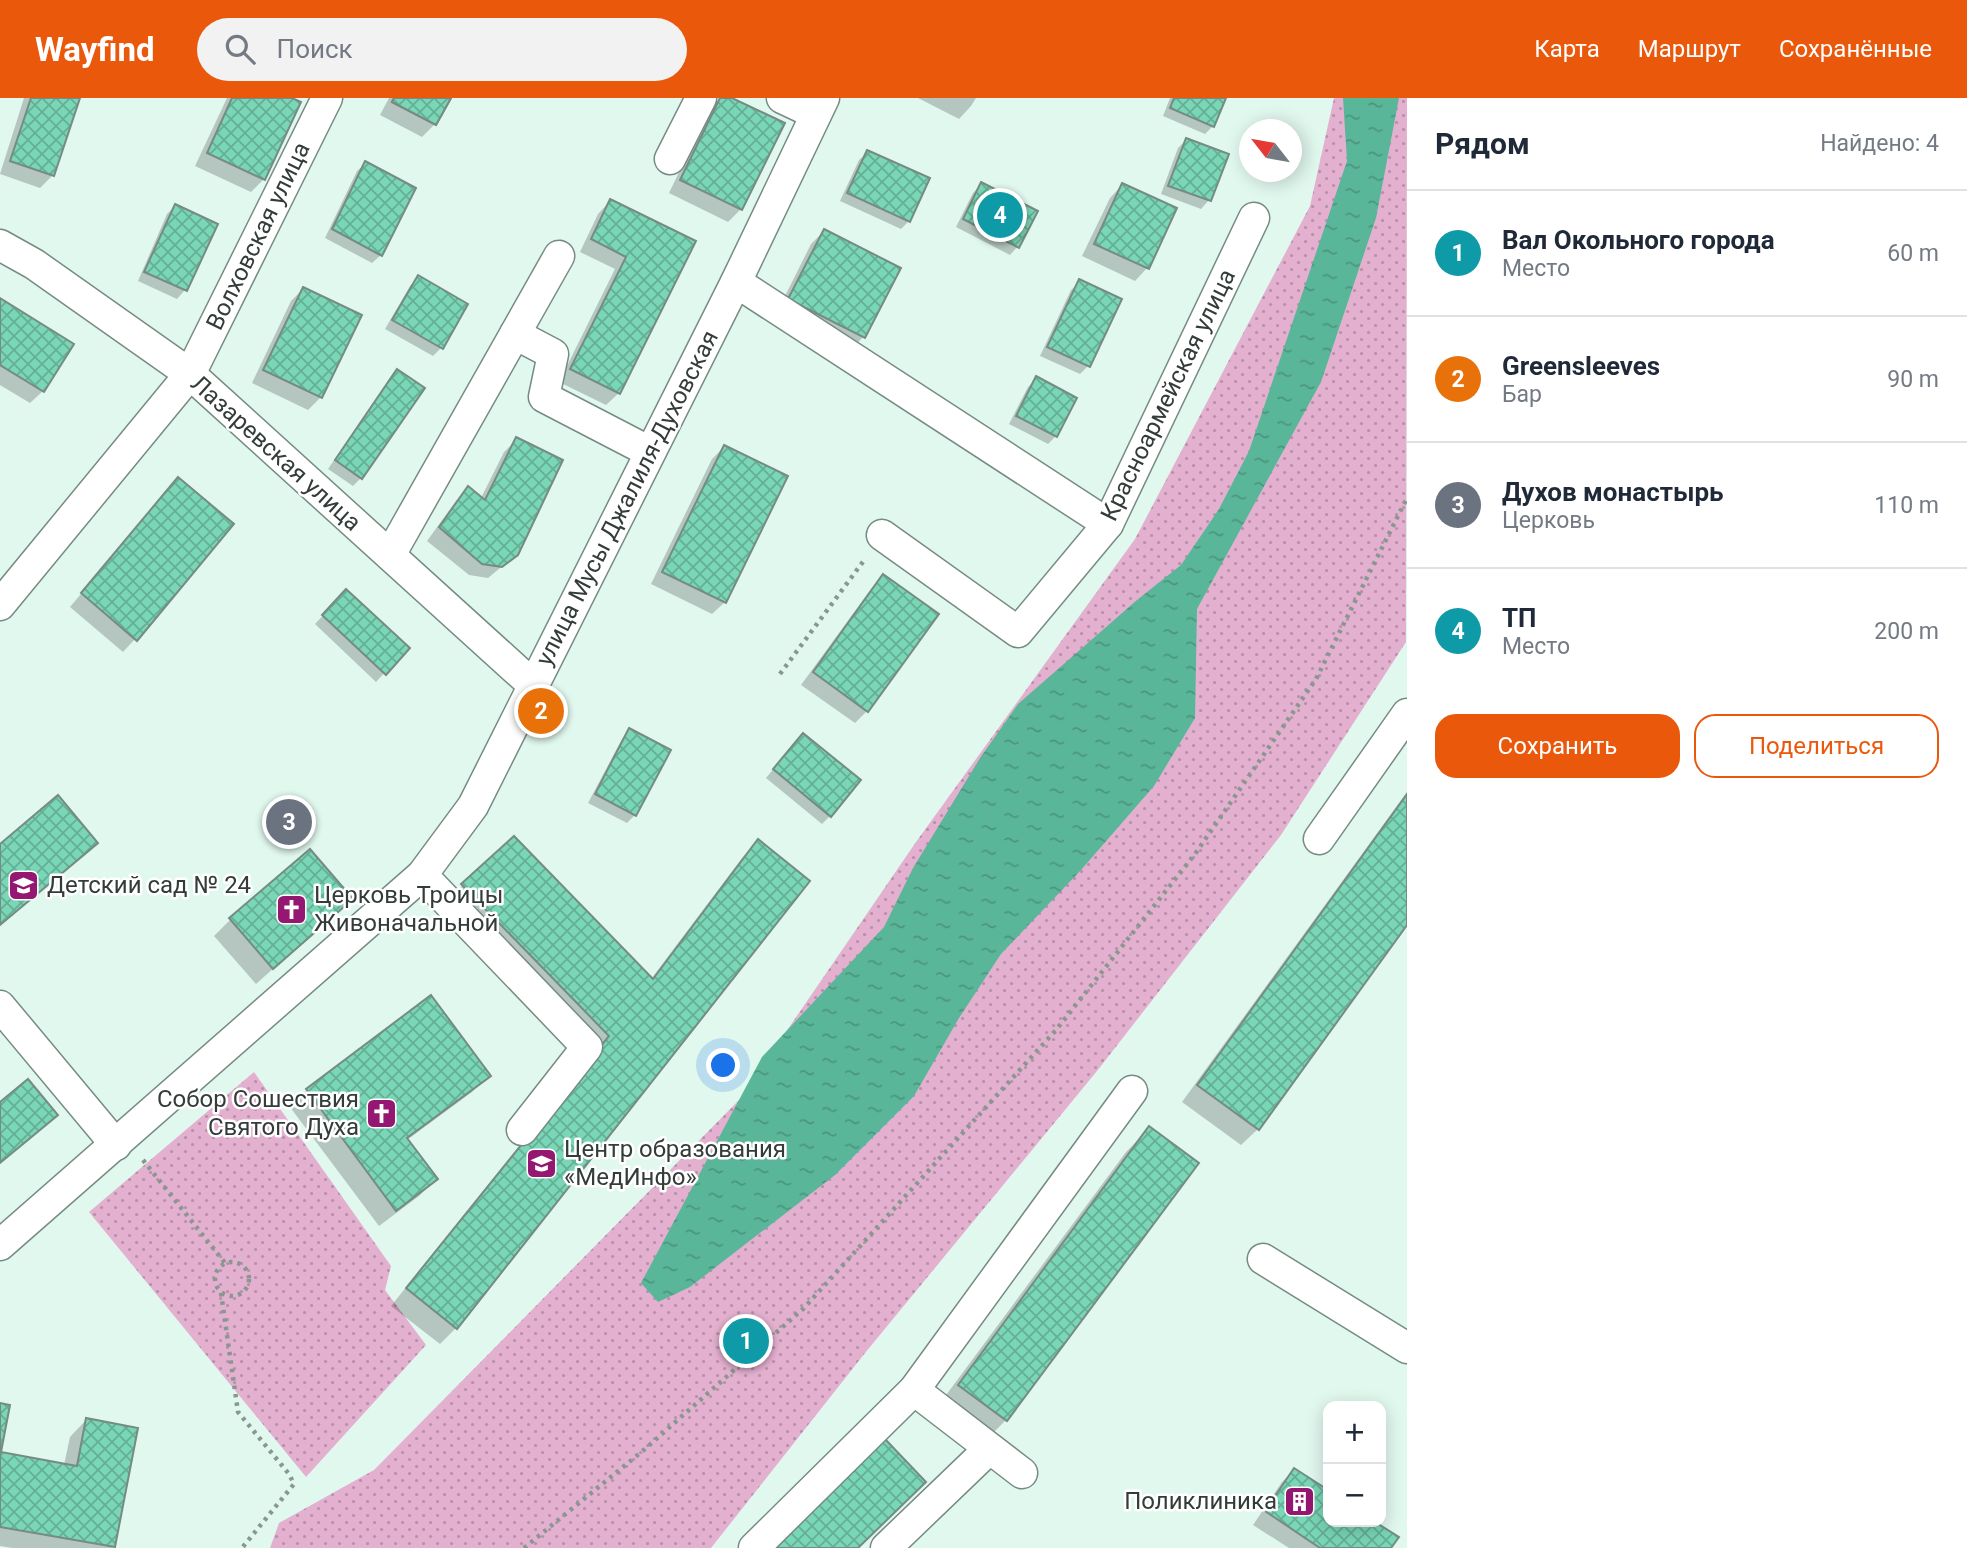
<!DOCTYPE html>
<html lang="ru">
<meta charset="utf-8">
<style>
body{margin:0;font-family:Roboto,sans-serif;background:#f2f2f3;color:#1f2937}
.controls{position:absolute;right:21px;bottom:21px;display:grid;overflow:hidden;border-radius:14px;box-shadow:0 4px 18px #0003}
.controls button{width:63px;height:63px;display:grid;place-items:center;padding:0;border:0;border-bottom:2px solid #e0e1e3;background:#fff;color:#1f2937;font:35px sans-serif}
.compass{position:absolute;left:1239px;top:21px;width:63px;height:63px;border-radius:50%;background:#fff;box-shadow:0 4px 18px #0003;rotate:301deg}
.you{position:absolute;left:724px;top:968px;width:24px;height:24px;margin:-18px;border:5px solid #fff;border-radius:50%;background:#1a73e8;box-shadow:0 0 0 10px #1a73e833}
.badge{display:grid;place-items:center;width:46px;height:46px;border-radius:50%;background:#ea580c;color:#fff;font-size:23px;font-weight:700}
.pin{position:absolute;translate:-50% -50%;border:4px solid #fff;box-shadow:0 2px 7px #0006}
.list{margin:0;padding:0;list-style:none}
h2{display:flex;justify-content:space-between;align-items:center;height:91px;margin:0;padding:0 28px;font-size:30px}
h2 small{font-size:23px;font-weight:400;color:#747a83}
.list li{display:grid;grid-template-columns:46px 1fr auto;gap:21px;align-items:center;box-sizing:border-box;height:126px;padding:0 28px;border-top:2px solid #e0e1e3}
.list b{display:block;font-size:26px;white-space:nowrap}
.list p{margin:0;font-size:23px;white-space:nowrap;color:#747a83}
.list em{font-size:23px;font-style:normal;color:#747a83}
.actions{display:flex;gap:14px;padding:21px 28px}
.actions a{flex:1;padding:16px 0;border:2px solid #ea580c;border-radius:21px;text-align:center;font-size:24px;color:#ea580c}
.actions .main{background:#ea580c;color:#fff}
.icon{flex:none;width:38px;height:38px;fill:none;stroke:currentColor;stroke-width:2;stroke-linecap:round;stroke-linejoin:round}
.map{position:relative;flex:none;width:1407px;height:1450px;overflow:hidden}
header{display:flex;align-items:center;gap:42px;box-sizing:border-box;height:98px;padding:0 35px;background:#ea580c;color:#fff}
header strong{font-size:33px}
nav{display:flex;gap:38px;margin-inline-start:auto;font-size:24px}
.search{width:490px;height:63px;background:#f2f2f3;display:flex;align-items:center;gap:18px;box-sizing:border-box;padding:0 24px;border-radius:38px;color:#747a83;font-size:26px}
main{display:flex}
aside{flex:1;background:#fff}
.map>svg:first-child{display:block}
.park{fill:url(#park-dots)}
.water{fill:url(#water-ripples)}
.shadow{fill:#0003}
.building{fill:url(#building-cross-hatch);stroke:#768b83;stroke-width:2}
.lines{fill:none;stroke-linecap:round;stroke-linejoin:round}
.minor-casing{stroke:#768b83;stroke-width:33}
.path{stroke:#889891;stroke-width:4.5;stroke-dasharray:3.5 5;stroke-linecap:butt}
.minor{stroke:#fff;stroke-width:30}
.labels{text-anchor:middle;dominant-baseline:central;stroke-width:5;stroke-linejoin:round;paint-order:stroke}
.street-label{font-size:24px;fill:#333c38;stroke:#fff}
.poi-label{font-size:24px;fill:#333c38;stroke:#fff;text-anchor:start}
</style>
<header>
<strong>Wayfind</strong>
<div class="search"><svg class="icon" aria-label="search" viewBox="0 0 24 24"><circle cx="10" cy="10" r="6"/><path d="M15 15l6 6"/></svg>Поиск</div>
<nav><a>Карта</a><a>Маршрут</a><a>Сохранённые</a></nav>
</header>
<main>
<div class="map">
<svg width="1407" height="1450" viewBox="0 0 1407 1450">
<defs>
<pattern id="park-dots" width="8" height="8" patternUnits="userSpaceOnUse" patternTransform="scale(1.75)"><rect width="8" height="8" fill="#e4b0cf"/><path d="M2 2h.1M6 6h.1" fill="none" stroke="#b990a9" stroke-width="1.8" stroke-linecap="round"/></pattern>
<pattern id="water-ripples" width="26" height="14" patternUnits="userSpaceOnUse" patternTransform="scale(1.75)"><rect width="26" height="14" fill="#5ab699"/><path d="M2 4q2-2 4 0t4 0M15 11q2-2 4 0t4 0" fill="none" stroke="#4b957e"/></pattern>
<pattern id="building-cross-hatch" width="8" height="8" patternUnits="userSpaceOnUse" patternTransform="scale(1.75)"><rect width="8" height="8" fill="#79d6b7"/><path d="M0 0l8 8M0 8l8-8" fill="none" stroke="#64af96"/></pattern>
</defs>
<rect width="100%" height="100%" fill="#e1f8ef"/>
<!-- park -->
<g class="park">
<polygon points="1334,0 1407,0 1406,544 1281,737 1097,973 865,1255 711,1450 270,1450 279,1425 374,1372 740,1001 916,744 1135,441 1310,108"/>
<polygon points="254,974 391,1168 385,1192 426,1247 306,1379 89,1114"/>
</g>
<!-- water -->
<polygon class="water" points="1343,0 1399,0 1376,120 1321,284 1197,511 1195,620 1154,688 1081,772 1001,856 959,920 914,998 835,1077 690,1189 658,1204 641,1185 762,959 884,829 913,770 980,660 1018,606 1137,502 1181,467 1219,411 1249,353 1347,63"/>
<!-- shadow -->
<g class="shadow">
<polygon points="24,0 78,0 53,77 40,90 0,76"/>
<polygon points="227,0 288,0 264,81 251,94 195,68"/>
<polygon points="389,0 449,0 435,26 422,39 380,17"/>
<polygon points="720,0 728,0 741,111 728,124 669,95 710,10"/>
<polygon points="918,0 976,0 971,8 959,21"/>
<polygon points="1170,0 1224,0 1213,28 1205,36 1163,18"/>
<polygon points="1186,42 1226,57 1209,102 1201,111 1161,96 1178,50"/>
<polygon points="868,54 909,123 901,131 840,103 859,62"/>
<polygon points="366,65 381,157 372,165 325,140 357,73"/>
<polygon points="981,87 1018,148 1010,157 956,129 973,95"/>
<polygon points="1122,87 1147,170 1135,183 1082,158 1110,100"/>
<polygon points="610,103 693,143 619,295 606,307 559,284 615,171 580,154 598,116"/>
<polygon points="175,108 215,126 185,192 177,201 138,183 167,116"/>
<polygon points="824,133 898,171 863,239 851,252 777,214 811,146"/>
<polygon points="418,180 441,250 433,258 385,231 410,188"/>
<polygon points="1080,184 1088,268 1080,276 1040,258 1071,192"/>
<polygon points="303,191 360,218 321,299 308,312 252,285 291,203"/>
<polygon points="0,203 43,293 30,305 0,287"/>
<polygon points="398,274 361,380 353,388 328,371 389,282"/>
<polygon points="1036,281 1056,338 1048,346 1009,326 1028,289"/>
<polygon points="517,341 517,456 488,480 469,477 427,443 456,403 468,390 481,400 504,354"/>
<polygon points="724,349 725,504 712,516 651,486 712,361"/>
<polygon points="166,394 135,541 123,554 70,509"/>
<polygon points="883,478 867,613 855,625 801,587 871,491"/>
<polygon points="346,493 407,550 376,584 315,526"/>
<polygon points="630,632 635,717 627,725 588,705 622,641"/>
<polygon points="795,645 830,718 822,726 766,680"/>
<polygon points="1407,694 1407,824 1258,1031 1241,1047 1182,1004"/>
<polygon points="758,743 456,1230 440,1246 391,1208 593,956 446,803 463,787 651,881 742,760"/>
<polygon points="351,801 256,886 214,838 231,821"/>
<polygon points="489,977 472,994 407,1042 436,1081 419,1098 379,1128 290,1009 307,992"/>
<polygon points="1149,1031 1196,1065 1006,1322 982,1346 935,1312 1126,1054"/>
<polygon points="86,1322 114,1448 112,1450 12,1450 0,1448 0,1356 64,1367 70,1339"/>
<polygon points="1294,1372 1328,1395 1328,1424 1372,1424 1396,1440 1389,1450 1289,1450 1253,1427 1282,1384"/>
</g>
<!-- building -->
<g class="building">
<polygon points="31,0 80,0 54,78 10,63"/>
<polygon points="232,0 292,0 301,4 265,82 207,55"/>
<polygon points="394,0 451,0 436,27 392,4"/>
<polygon points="394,0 451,0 436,27 392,4"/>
<polygon points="720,0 732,0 785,25 742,112 680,82"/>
<polygon points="1174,0 1226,0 1214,29 1170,10"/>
<polygon points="1186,40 1229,56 1211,103 1168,88"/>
<polygon points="867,52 930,80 910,124 847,95"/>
<polygon points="365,63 416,90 382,158 332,131"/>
<polygon points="981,84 1038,113 1019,150 963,121"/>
<polygon points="1122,85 1177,110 1149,171 1094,146"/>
<polygon points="610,101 696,143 620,296 570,271 626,159 591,141"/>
<polygon points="175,106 218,126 187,193 144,174"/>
<polygon points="824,131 901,170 865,240 788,201"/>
<polygon points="418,177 468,206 443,251 392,222"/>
<polygon points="1079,181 1122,201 1090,269 1047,249"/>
<polygon points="303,189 362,217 322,300 263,272"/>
<polygon points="0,200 74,246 44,294 0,267"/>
<polygon points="397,271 425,290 362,381 335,362"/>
<polygon points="1036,278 1077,300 1057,339 1016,318"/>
<polygon points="516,339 563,362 518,457 502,469 482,466 439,429 468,388 485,402"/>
<polygon points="724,347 788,378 726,505 662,474"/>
<polygon points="178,379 234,426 137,543 81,495"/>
<polygon points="883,476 939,516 868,614 813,574"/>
<polygon points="346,491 410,550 386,577 322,517"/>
<polygon points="629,630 671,652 636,718 595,696"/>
<polygon points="803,635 861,682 831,719 773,671"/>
<polygon points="1407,696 1407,827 1259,1032 1197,987"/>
<polygon points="58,697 98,745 0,827 0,746"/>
<polygon points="514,738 653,881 758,741 810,783 457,1231 406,1190 609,938 461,786"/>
<polygon points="310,751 353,801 273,871 229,820"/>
<polygon points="431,897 491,978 407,1040 438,1081 396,1113 306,991"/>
<polygon points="28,981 58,1017 0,1065 0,1004"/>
<polygon points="1149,1028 1199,1065 1007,1323 958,1287"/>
<polygon points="0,1305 10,1307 1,1354 77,1368 86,1320 138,1330 115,1449 0,1429"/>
<polygon points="884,1340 926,1384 858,1450 770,1450"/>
<polygon points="1294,1370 1328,1392 1328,1424 1375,1424 1399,1439 1391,1450 1320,1450 1265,1413"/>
</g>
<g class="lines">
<defs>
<g id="minor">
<polyline points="782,0 816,16"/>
<polyline points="670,61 701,0"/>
<polyline points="0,147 34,166 190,276 533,587"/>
<polyline points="736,184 1108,426"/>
<polyline points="515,236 553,256 544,299 650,354"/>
<polyline points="882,437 1018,534 1108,426 1254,120"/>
<polyline points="390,457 559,158"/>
<polyline points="0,507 190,276 327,0"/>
<polyline points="1319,741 1407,616"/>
<polyline points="422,777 587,949 522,1032"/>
<polyline points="0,908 116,1047"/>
<polyline points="0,1147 422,777 473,708 736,184 824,0"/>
<polyline points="1263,1161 1407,1250"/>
<polyline points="914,1292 1022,1375"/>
<polyline points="754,1450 914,1292 1132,993"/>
<polyline points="886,1450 989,1351"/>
</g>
</defs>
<!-- minor casing -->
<use href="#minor" class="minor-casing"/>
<!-- path -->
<g class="path">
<polyline points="780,576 865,461"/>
<polyline points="143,1062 225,1165"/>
<circle cx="232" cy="1181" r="17"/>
<polyline points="221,1195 238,1314 289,1376 294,1386 242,1450"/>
<polyline points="524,1450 645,1351 804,1210 1056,932 1195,756 1316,581 1407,400"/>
</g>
<!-- minor -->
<use href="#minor" class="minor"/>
</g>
<!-- icons -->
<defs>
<symbol id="school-square" viewBox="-11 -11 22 22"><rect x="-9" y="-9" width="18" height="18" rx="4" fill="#941772" stroke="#fff"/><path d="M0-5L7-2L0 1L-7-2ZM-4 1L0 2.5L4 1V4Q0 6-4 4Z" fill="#fff"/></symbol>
<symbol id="church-square" viewBox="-11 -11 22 22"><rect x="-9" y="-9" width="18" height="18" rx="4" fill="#941772" stroke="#fff"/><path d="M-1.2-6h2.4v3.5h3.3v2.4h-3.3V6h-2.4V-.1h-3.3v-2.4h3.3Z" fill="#fff"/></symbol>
<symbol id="university-square" viewBox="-11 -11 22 22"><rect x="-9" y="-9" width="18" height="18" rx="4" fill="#941772" stroke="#fff"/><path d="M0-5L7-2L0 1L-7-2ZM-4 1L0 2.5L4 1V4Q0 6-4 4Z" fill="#fff"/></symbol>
<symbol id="building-square" viewBox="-11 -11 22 22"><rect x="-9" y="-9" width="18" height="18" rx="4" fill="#941772" stroke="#fff"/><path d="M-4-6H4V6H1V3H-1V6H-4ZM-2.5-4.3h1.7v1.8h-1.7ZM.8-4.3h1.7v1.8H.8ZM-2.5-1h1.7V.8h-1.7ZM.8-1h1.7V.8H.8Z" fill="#fff"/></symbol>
</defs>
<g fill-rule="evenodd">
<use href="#school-square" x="6" y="770" width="35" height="35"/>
<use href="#church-square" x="274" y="794" width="35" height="35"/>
<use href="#church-square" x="364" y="998" width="35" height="35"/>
<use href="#university-square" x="524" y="1048" width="35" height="35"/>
<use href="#building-square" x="1282" y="1386" width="35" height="35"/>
</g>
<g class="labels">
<!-- street labels -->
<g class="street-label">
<text transform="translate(258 138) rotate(-64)">Волховская улица</text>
<text transform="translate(1168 297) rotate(-64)">Красноармейская улица</text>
<text transform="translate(276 355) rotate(42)">Лазаревская улица</text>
<text transform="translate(627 400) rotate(-63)">улица Мусы Джалиля-Духовская</text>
</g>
<!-- poi labels -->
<g class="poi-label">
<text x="47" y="787">Детский сад № 24</text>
<text x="314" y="797">Церковь Троицы<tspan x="314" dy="28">Живоначальной</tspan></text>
<text x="359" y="1001" text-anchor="end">Собор Сошествия<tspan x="359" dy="28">Святого Духа</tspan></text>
<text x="564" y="1051">Центр образования<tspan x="564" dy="28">«МедИнфо»</tspan></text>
<text x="1277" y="1403" text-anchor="end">Поликлиника</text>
</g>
</g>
</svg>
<div class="controls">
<button>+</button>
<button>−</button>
</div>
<svg class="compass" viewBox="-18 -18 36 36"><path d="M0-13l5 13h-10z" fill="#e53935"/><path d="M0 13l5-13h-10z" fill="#747a83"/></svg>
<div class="you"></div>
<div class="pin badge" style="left:746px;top:1243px;background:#0f9aa8">1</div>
<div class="pin badge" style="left:541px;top:613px;background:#e8710a">2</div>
<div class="pin badge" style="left:289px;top:724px;background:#6b7280">3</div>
<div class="pin badge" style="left:1000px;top:117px;background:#0f9aa8">4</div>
</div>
<aside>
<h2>Рядом<small>Найдено: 4</small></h2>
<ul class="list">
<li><span class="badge" style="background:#0f9aa8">1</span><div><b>Вал Окольного города</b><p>Место</p></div><em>60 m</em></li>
<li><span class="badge" style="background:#e8710a">2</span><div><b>Greensleeves</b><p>Бар</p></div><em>90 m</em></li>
<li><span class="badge" style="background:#6b7280">3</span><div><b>Духов монастырь</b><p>Церковь</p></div><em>110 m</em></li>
<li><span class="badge" style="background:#0f9aa8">4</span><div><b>ТП</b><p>Место</p></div><em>200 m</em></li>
</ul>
<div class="actions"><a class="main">Сохранить</a><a>Поделиться</a></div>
</aside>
</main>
